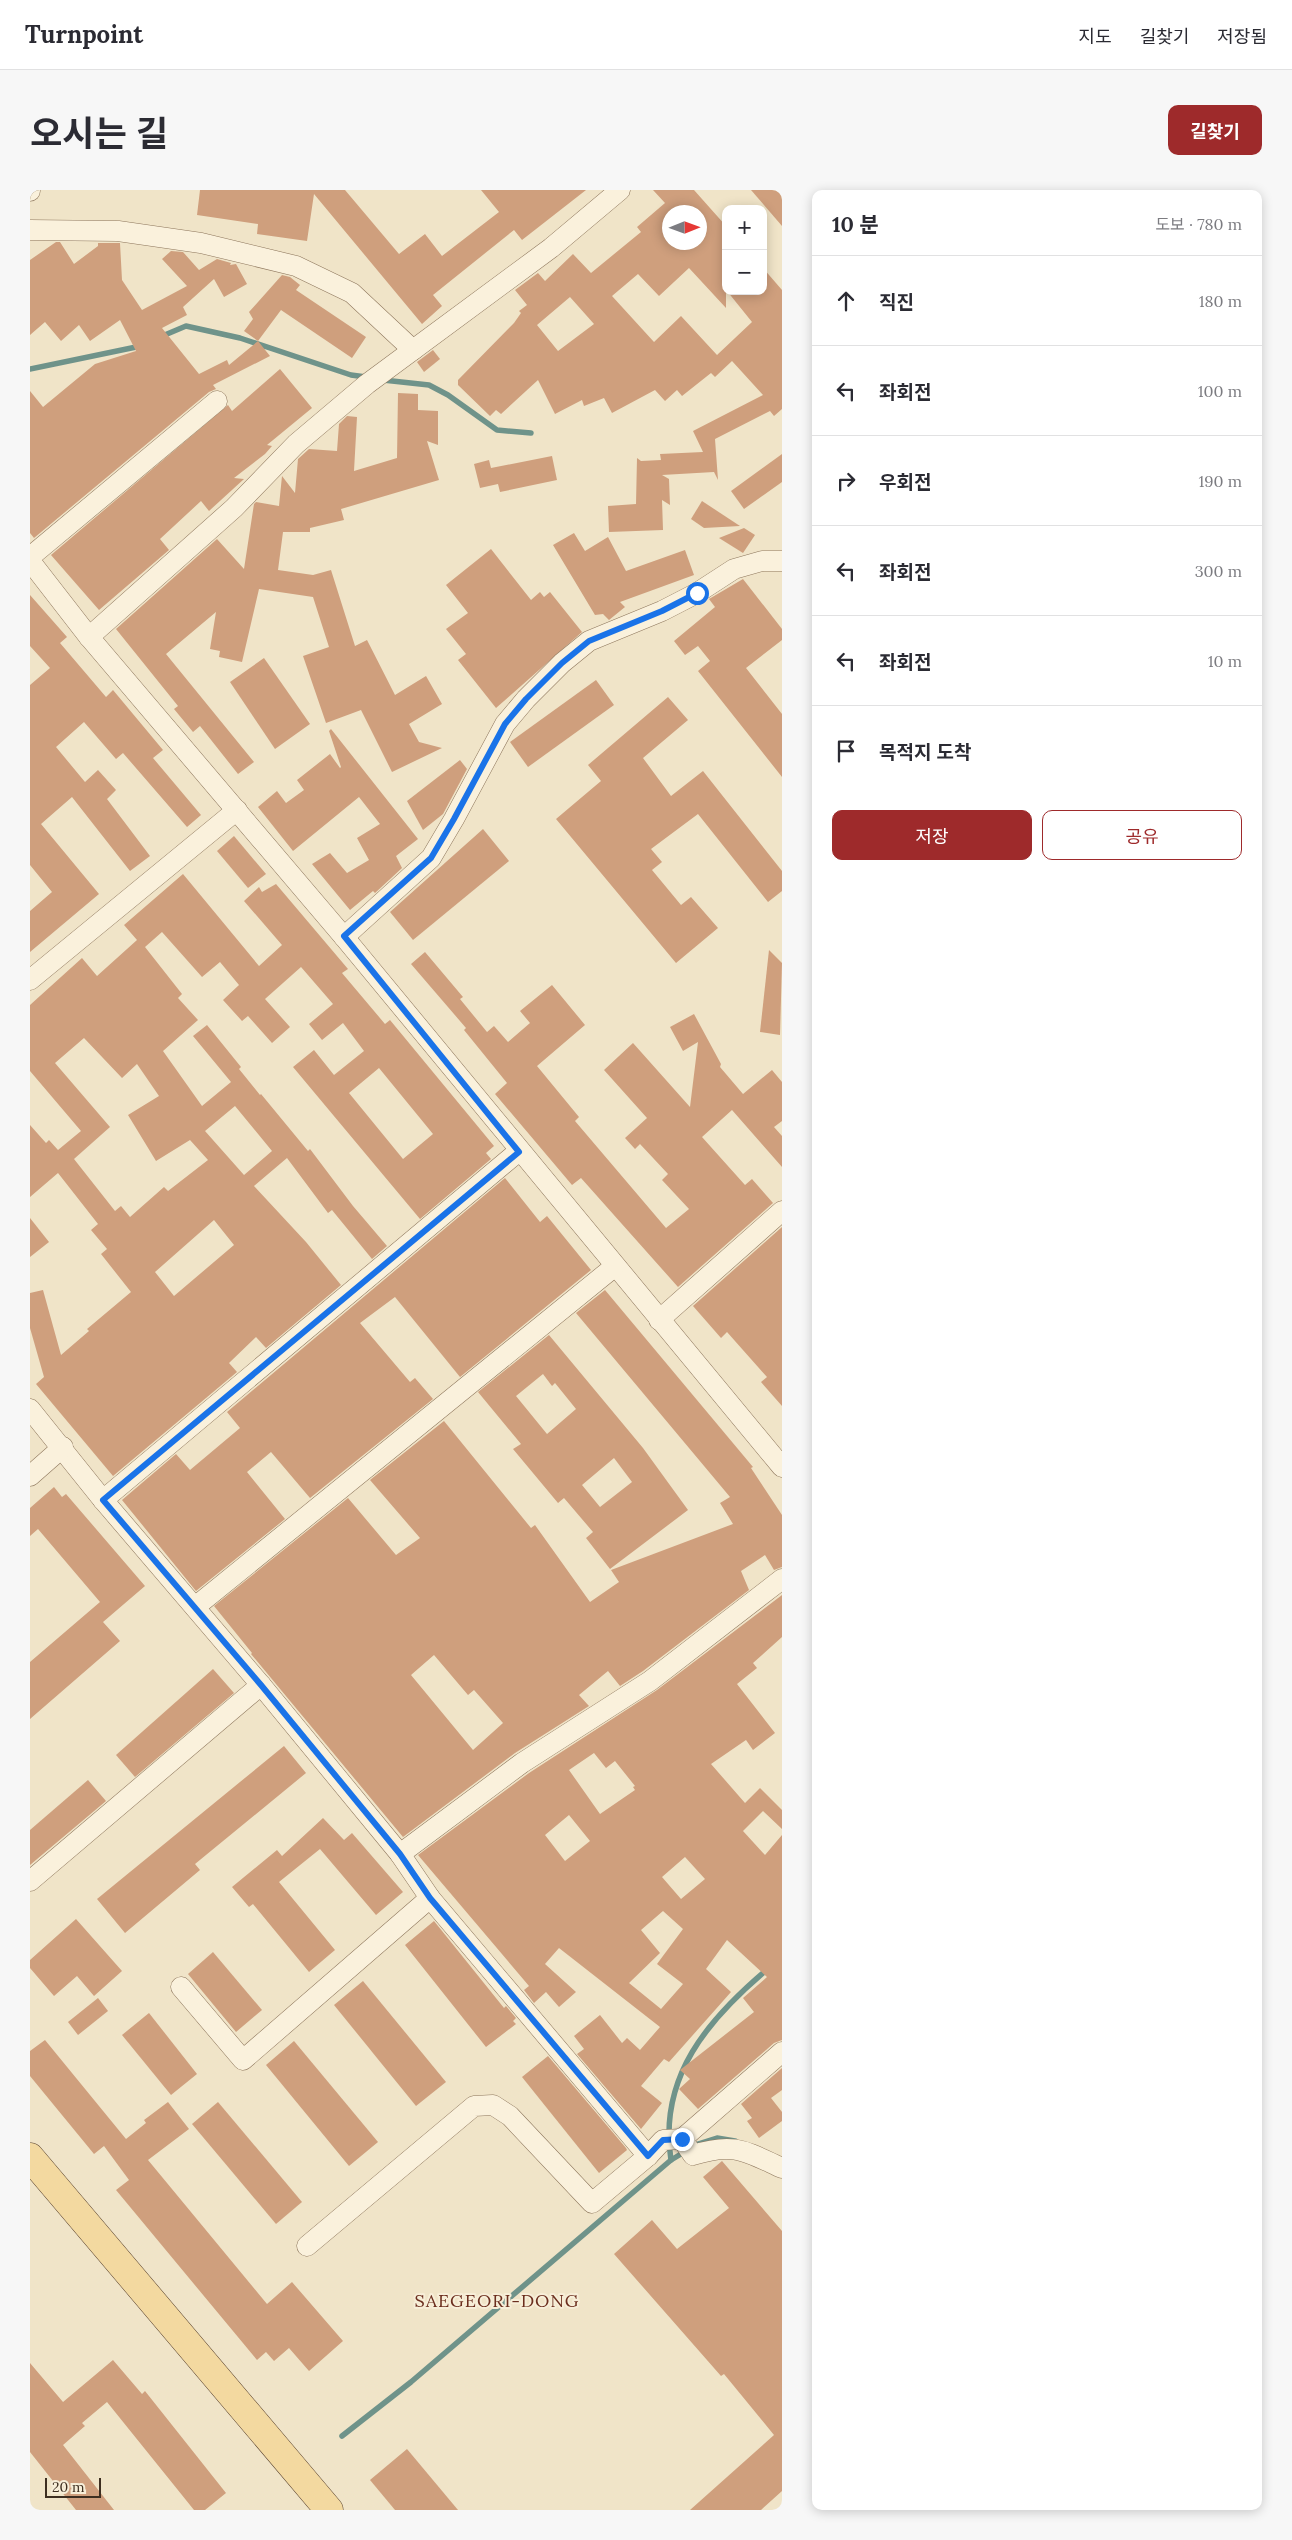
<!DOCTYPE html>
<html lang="ko">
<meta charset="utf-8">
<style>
body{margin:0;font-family:Lora,"Noto Sans KR",serif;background:#f7f7f7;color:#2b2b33}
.controls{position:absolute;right:15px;top:15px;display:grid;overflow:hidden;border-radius:10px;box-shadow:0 2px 12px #0003}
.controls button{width:45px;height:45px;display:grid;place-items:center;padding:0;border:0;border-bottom:1px solid #e1e1e2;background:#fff;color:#2b2b33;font:25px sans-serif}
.compass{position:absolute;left:632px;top:15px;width:45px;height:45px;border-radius:50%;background:#fff;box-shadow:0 2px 12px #0003;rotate:89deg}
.scale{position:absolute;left:15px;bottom:12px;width:56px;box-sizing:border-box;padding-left:5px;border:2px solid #3d2e20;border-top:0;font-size:14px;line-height:18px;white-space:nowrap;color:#3d2e20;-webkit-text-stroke:4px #f7eed8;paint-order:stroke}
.stop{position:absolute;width:15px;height:15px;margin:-11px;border:4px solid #1a73e8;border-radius:50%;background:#fff}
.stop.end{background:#1a73e8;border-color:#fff;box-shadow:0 1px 5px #0008}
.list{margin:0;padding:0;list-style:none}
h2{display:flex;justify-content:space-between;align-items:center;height:65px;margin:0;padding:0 20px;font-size:21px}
h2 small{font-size:16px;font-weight:400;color:#7c7c81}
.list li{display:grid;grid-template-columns:32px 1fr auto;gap:15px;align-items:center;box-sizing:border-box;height:90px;padding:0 20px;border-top:1px solid #e1e1e2}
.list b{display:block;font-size:19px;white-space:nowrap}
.list em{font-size:16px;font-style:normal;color:#7c7c81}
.actions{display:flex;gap:10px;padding:15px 20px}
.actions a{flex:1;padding:11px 0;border:1px solid #9e2a2b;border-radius:10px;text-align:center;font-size:18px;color:#9e2a2b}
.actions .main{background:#9e2a2b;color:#fff}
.icon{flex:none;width:28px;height:28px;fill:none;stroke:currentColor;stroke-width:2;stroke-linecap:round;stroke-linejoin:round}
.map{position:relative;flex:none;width:752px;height:2320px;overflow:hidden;border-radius:10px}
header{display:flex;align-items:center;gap:30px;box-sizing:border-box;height:70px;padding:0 25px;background:#fff;border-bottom:1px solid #e1e1e2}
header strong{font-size:24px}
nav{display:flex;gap:28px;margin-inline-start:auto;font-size:18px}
.intro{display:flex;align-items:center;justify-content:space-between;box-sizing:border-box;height:120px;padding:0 30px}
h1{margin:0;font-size:35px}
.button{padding:12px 22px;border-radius:10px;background:#9e2a2b;color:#fff;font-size:18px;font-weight:700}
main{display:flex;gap:30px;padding:0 30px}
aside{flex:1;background:#fff;border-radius:10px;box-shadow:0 2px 12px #0003}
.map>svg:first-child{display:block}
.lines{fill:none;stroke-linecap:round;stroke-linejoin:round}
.stream{stroke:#6f938a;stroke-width:5.5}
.building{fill:#cf9f7d;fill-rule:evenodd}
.minor-casing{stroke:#8d765c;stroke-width:21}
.primary-casing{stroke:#5b4430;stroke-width:29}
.minor{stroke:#faf1dc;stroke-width:20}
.primary{stroke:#f3d9a0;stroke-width:28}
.route{stroke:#1a73e8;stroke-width:6}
.labels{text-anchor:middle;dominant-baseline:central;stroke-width:4;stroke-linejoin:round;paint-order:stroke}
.quarter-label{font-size:18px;letter-spacing:1px;fill:#6b2e1e;stroke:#f7eed8}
</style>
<header>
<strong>Turnpoint</strong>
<nav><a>지도</a><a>길찾기</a><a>저장됨</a></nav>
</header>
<div class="intro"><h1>오시는 길</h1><a class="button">길찾기</a></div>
<main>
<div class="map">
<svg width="752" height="2320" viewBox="0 0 752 2320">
<rect width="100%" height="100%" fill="#f0e4c8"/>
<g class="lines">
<!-- stream -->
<g class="stream">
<polyline points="130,147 156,136 210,148 321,185 336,187"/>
<polyline points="0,179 111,156"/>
<polyline points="353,190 399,195 418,205 467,240 501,243"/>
<polyline points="668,1954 687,1948 705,1951"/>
<path d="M 641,1970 C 628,1887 678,1829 739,1778"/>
<polyline points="312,2246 381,2192 641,1970 656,1961"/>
</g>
</g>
<!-- building -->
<g class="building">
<polygon points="170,0 315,0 369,64 395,44 412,66 469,22 451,0 556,0 492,50 484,40 403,105 412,116 392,134 284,4 277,51 227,44 228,34 167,25"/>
<path d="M 623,0 L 664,0 L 696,36 L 696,118 L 659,78 L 629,106 L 608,84 L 582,106 L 624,152 L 651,126 L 687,165 L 722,132 L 697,101 L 733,101 L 733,78 L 752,100 L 752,219 L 744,226 L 740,221 L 685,249 L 688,290 L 684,282 L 632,285 L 639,289 L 640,315 L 632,310 L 633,340 L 579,342 L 578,316 L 606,314 L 607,268 L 611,271 L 631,270 L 630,264 L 673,262 L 663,241 L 733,205 L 702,171 L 685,187 L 681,183 L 652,206 L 647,200 L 635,211 L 625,200 L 582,223 L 574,208 L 554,216 L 552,210 L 525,224 L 508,190 L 471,224 L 466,220 L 460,226 L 428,195 L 428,190 L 484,133 L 491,123 L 489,121 L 497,115 L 485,100 L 508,83 L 515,91 L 543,64 L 561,83 L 611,42 L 607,37 L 635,13 ZM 640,22 L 670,22 L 670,52 L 640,52 ZM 540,107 L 564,134 L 528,161 L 507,135 Z"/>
<polygon points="721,0 752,0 752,36"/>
<polygon points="26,52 30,52 44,74 68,56 68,53 90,53 92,90 112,120 157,96 132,69 141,61 153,62 169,80 187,69 201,73 200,75 206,74 217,94 194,107 184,89 153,117 157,125 132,138 169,184 197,170 199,175 228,151 240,166 183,195 186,199 179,202 4,348 0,343 0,201 13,217 65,174 106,161 90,130 60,151 49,135 31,151 15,132 0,145 0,70"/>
<polygon points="252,85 260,87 270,95 266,100 336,147 322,168 251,120 228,151 214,141 223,129 219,122"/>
<polygon points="403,160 410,169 394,182 387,172"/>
<polygon points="250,179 282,218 237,255 242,256 235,264 204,288 214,289 179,321 171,311 130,349 139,360 69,420 21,365 198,215 202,221"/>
<polygon points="368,203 388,204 388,220 408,221 408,255 397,251 409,290 311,319 314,330 280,338 280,342 253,342 248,380 283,385 301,380 325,456 337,450 365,505 396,486 412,514 379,534 389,552 412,558 362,582 331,520 296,533 273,466 299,457 283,407 229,399 212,472 189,467 190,461 180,459 186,422 136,464 224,572 208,584 170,536 163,542 144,519 148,516 86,439 187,349 214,379 224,314 226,312 249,316 252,286 265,303 268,269 279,259 307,261 309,234 317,226 327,227 324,281 367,268"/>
<polygon points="752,264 752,292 714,319 701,301"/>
<polygon points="522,266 527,290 470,302 468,294 450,298 444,274 459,270 461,278"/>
<polygon points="672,311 710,336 674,338 661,329"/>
<polygon points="714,338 725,345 713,363 689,348"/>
<polygon points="544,343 555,361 578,347 596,381 655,360 664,385 590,412 595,417 579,430 573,424 565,425 523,355"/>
<polygon points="461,359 501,410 510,402 514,407 520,402 552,442 466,518 428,470 436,464 416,439 438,423 416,395"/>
<polygon points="713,389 752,439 752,450 716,478 752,524 752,587 668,481 680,471 668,456 655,465 644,451 685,417 679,409"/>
<polygon points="0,405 37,447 30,453 76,507 83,500 133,560 123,568 171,625 157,637 93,563 86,569 54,532 26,557 55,592 68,580 86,600 77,609 120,666 100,681 42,607 11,634 69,704 0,762 0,721 22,702 0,675 0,495 20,478 0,456"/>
<polygon points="234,468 280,534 245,559 200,492"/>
<polygon points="566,490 584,515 498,577 480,552"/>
<polygon points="638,507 658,530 613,568 641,606 673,581 752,681 752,701 738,712 668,624 621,659 632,672 622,680 651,715 661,707 688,738 646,773 526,629 571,591 558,575"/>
<polygon points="301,539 388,649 366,666 372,678 345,703 343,701 320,720 282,674 300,663 317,683 339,670 327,648 350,634 329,607 263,661 228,617 247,601 256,613 274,600 267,590 300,564 310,578 311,577 299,541"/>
<polygon points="430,570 437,579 413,624 393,640 377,611"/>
<polygon points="453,639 479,671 383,750 360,722"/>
<polygon points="204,646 236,684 218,698 187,661"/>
<path d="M 153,684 L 229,776 L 252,755 L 214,711 L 229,697 L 232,702 L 246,694 L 318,779 L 312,783 L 355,834 L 360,830 L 464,956 L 456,963 L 461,969 L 390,1029 L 263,877 L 284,860 L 304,885 L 334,861 L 313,833 L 292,850 L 279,834 L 303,814 L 271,777 L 235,809 L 260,837 L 242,853 L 218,826 L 212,831 L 193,810 L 209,795 L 190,772 L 172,787 L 132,742 L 115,757 L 152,804 L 148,808 L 168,830 L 133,861 L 172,916 L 201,892 L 163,846 L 177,835 L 211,877 L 209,879 L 230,905 L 231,904 L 278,961 L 280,959 L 323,1016 L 357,1056 L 342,1069 L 302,1020 L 298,1023 L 257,968 L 224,996 L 276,1052 L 311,1095 L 236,1158 L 226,1147 L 199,1173 L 207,1182 L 83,1286 L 6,1194 L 14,1187 L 0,1138 L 0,1103 L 13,1100 L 31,1165 L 59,1141 L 57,1139 L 101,1102 L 71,1064 L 77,1059 L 61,1040 L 68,1034 L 28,983 L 0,1007 L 0,935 L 16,953 L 19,950 L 28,960 L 51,941 L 0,881 L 0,815 L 52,768 L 67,786 L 107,750 L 94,735 ZM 54,848 L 92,888 L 107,874 L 129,906 L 98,925 L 126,971 L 160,950 L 178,970 L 138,1001 L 134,997 L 100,1027 L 91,1016 L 85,1021 L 44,969 L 80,937 L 25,873 ZM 349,878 L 403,944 L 373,969 L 319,903 ZM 205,916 L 242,961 L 214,985 L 175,941 ZM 184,1030 L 204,1055 L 144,1106 L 125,1082 Z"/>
<polygon points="739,760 752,773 750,845 730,842"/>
<polygon points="395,762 433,807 430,809 457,842 464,836 478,852 500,833 490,821 522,795 555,835 507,876 549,927 545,931 636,1038 659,1019 632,990 638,984 610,954 605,959 595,948 617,928 574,880 603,853 660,917 668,852 653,861 640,837 664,824 691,874 690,877 713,904 742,880 752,892 752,931 744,937 752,946 752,977 702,920 672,947 715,995 722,989 743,1013 648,1097 551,988 542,995 465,904 477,893 434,840 436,838 381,774"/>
<polygon points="475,988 510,1032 517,1026 561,1080 430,1187 365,1107 330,1133 380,1192 385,1188 403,1209 280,1308 241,1262 217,1282 255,1329 166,1401 92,1310 146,1264 160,1280 210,1238 197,1222"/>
<polygon points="0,1028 19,1052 0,1067"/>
<polygon points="752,1037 752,1216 731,1192 737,1187 697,1142 691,1148 663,1116"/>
<path d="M 575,1100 L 723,1277 L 721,1278 L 752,1325 L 752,1377 L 744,1380 L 735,1365 L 711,1381 L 719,1400 L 613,1481 L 590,1496 L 578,1481 L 549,1505 L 559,1516 L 485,1563 L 373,1647 L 221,1464 L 222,1463 L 184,1416 L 318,1308 L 366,1365 L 390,1348 L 340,1290 L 414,1231 L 501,1338 L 505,1335 L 560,1412 L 589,1392 L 581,1380 L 703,1334 L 690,1313 L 700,1307 L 546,1123 ZM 404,1465 L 438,1505 L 444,1500 L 473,1533 L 443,1560 L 381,1485 Z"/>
<path d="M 519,1145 L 613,1258 L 658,1320 L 580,1379 L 556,1348 L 563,1342 L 534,1308 L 528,1313 L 483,1259 L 491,1254 L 448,1202 ZM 513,1184 L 522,1196 L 525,1193 L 546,1219 L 517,1244 L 486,1206 ZM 584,1268 L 602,1292 L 570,1317 L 552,1295 Z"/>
<polygon points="24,1297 32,1307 36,1304 115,1396 73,1432 90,1451 0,1529 0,1472 70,1412 8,1339 0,1346 0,1318"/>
<path d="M 752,1405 L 752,1447 L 723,1473 L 727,1478 L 707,1494 L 745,1543 L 723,1560 L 716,1550 L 681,1574 L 715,1613 L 730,1598 L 752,1620 L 752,1639 L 733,1621 L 713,1641 L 735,1665 L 752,1645 L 752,1850 L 744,1853 L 668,1919 L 649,1899 L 660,1889 L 650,1880 L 724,1822 L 713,1808 L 737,1787 L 697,1750 L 676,1779 L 701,1802 L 639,1872 L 634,1869 L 611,1896 L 632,1913 L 611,1939 L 547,1864 L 554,1859 L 544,1846 L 570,1825 L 592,1853 L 597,1848 L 610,1860 L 630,1837 L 529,1758 L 515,1774 L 546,1802 L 529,1817 L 516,1802 L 504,1813 L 494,1800 L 499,1796 L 388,1665 L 499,1583 L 627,1500 ZM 564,1563 L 576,1578 L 585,1571 L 605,1596 L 603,1597 L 605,1600 L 570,1624 L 539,1580 ZM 539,1625 L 560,1651 L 535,1671 L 515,1645 ZM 655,1667 L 675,1689 L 651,1709 L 632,1687 ZM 633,1721 L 653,1739 L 627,1774 L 653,1794 L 631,1819 L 599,1793 L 630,1763 L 611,1740 Z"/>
<polygon points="183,1479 204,1503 105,1587 86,1565"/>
<polygon points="254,1556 276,1583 165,1674 170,1680 95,1743 67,1709"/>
<polygon points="58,1590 76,1611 0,1675 0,1640"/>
<polygon points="293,1628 314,1650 322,1643 373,1702 346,1725 290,1659 249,1692 305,1760 279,1782 223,1714 219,1717 202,1697 247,1660 252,1666"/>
<polygon points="46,1729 92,1781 64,1806 47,1786 24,1806 0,1778 0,1770"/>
<polygon points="404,1731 474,1818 476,1816 486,1828 483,1831 486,1834 456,1857 375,1755"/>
<polygon points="183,1762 232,1820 206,1842 158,1784"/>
<polygon points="333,1791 416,1892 386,1916 304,1815"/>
<polygon points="68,1808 78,1821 48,1845 38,1832"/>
<polygon points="119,1823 167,1884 141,1905 92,1845"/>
<polygon points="15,1850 96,1949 116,1933 114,1930 138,1912 159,1939 118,1970 237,2114 262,2092 313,2151 279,2181 259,2158 244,2171 236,2162 227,2170 86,2000 99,1990 74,1956 64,1964 0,1886 0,1861"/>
<polygon points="264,1851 348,1952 319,1976 236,1875"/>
<polygon points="518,1866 596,1958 597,1960 569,1983 492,1887"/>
<polygon points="752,1878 752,1900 741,1908 752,1922 752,1931 729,1948 717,1931 722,1928 711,1914"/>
<polygon points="188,1912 272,2012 246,2034 162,1934"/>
<polygon points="692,1971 752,2041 752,2301 731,2320 660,2320 744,2245 694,2184 691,2186 584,2064 622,2030 647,2059 699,2018 673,1987"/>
<polygon points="83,2170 112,2204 115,2201 196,2303 175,2320 164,2320 77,2212 52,2233 55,2236 33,2255 84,2320 46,2320 0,2262 0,2173 33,2212"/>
<polygon points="377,2259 428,2320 365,2320 340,2290"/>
</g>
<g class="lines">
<defs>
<g id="minor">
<polyline points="0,1 0,0"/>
<polyline points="0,40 88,41 171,53 266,76 322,103 383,160"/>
<polyline points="0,367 187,211"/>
<polyline points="0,371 59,447 314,747 752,1277"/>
<polyline points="59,447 204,318 266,254 337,194 521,58 590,0"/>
<polyline points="314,747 401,668 424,629 475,534 496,509 532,473 559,451 632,421 667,403 704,379 732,371 752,371"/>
<polyline points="0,790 207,620"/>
<polyline points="629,1130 752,1021"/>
<path d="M 0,1219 L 73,1310 L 231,1495 L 370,1664 L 400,1708 L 618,1966 L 633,1950 L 652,1949 L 663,1965 C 704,1952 715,1961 752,1978"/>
<polyline points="0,1286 33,1257"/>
<polyline points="73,1310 489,961"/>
<polyline points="165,1417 584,1077"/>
<polyline points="370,1664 492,1573 620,1491 752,1389"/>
<polyline points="0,1691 231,1495"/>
<polyline points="151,1797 213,1870 400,1708"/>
<polyline points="652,1949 752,1862"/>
<polyline points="277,2056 444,1916 463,1915 480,1926 562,2013 618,1966"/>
</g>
<polyline id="primary" points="0,1967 299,2320"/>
</defs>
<!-- minor casing -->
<use href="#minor" class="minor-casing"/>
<!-- primary casing -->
<use href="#primary" class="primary-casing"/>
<!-- minor -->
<use href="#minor" class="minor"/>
<!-- primary -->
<use href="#primary" class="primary"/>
</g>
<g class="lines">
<!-- route -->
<polyline class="route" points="652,1949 633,1950 618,1966 400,1708 370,1664 231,1495 73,1310 489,962 314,746 401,668 424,629 475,534 496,509 532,473 559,451 632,421 667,403"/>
</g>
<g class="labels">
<!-- quarter labels -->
<g class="quarter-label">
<text x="467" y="2110">SAEGEORI-DONG</text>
</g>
</g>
</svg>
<div class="controls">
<button>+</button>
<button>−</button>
</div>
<svg class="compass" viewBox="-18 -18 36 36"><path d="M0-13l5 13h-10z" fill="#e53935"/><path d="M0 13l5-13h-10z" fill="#7c7c81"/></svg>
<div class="scale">20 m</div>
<div class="stop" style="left:667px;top:403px"></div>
<div class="stop end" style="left:652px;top:1949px"></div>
</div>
<aside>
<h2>10 분<small>도보 · 780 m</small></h2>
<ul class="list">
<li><svg class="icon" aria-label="ahead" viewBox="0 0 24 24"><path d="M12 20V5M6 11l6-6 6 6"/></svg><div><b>직진</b></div><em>180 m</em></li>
<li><svg class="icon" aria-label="left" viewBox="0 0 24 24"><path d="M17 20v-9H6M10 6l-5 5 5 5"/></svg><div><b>좌회전</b></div><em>100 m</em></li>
<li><svg class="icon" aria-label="right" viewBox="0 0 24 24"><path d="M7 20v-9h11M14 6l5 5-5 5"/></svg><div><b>우회전</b></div><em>190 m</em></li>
<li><svg class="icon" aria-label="left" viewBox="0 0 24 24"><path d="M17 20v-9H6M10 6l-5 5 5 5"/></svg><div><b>좌회전</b></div><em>300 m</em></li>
<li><svg class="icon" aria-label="left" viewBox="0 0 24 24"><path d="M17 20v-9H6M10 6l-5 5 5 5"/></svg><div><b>좌회전</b></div><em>10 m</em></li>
<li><svg class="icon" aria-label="arrive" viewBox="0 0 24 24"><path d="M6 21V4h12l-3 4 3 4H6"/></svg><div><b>목적지 도착</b></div></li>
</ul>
<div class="actions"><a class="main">저장</a><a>공유</a></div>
</aside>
</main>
